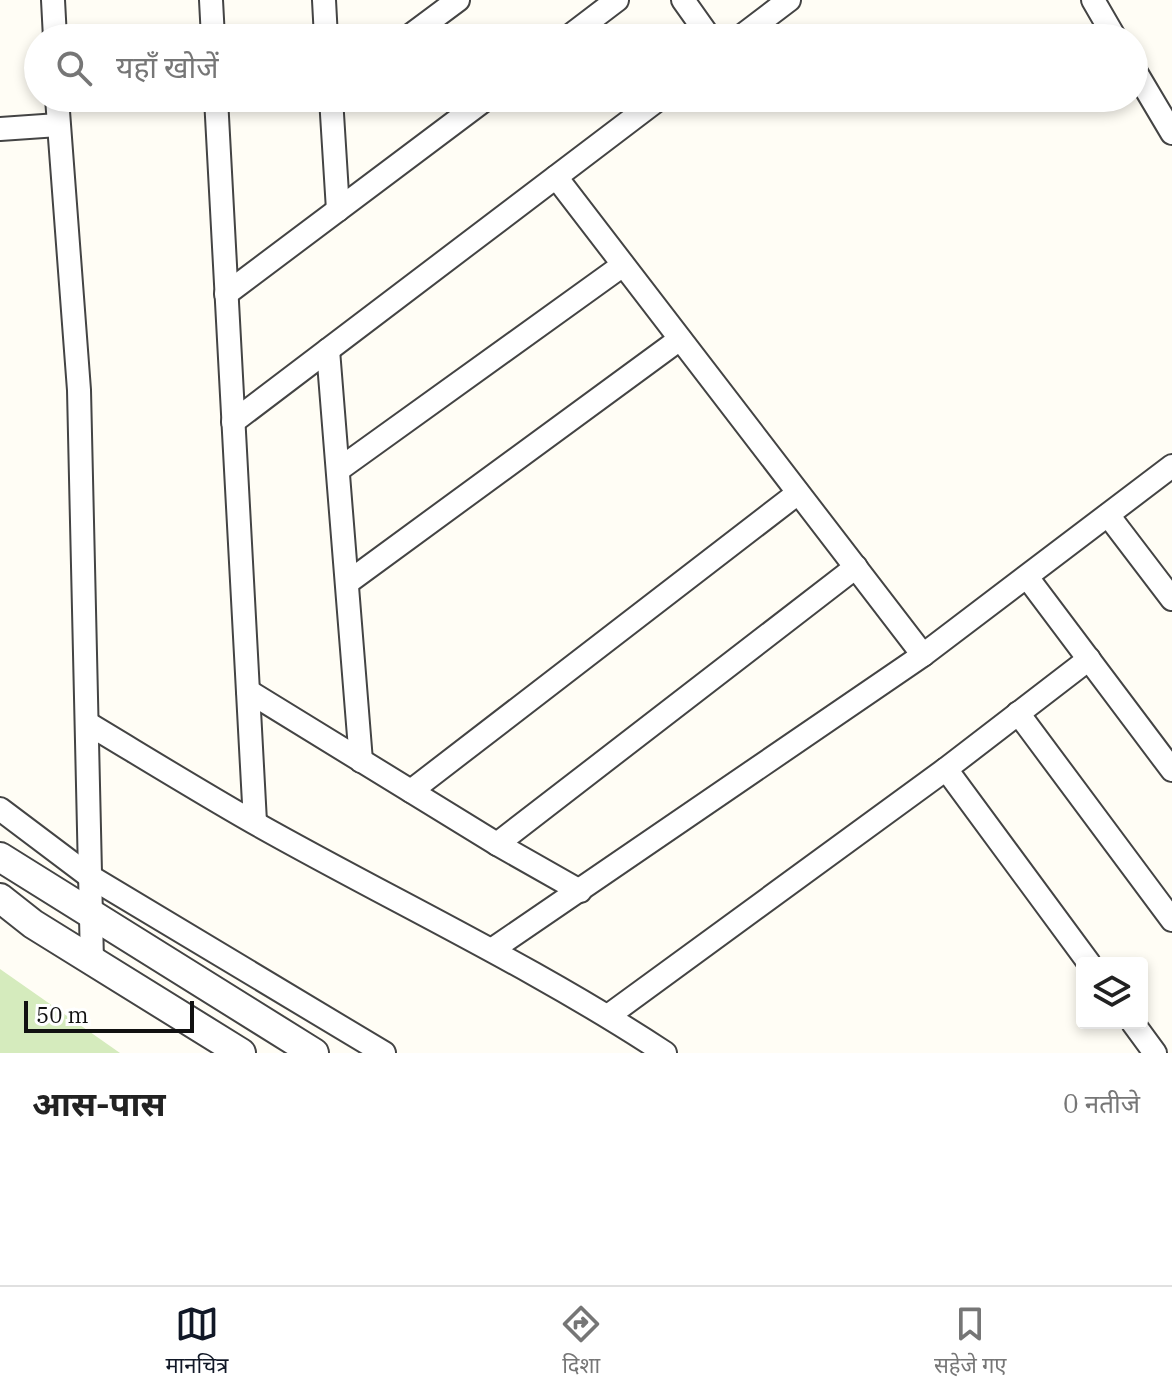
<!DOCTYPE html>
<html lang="hi">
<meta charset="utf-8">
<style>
body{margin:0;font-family:"IBM Plex Serif","Noto Sans Devanagari",serif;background:#f2f2f2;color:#222}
.controls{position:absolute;right:24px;bottom:24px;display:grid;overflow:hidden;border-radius:8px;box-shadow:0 4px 12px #0003}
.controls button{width:72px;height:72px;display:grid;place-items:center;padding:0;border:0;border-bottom:2px solid #e0e0e0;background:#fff;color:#222;font:40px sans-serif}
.scale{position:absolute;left:24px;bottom:20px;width:170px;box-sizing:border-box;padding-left:8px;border:4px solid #111;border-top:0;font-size:22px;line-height:28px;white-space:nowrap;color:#111;-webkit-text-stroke:6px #fff;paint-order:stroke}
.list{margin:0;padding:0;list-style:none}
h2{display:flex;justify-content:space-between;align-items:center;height:104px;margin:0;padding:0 32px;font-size:34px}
h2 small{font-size:26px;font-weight:400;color:#767676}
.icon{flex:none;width:44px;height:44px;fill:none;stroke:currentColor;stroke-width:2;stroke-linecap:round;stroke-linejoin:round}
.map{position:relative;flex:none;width:1172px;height:1053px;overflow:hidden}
.search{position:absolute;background:#fff;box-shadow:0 4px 12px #0003;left:24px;right:24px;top:24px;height:88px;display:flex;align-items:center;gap:20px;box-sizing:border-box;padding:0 28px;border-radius:44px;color:#767676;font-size:30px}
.sheet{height:232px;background:#fff}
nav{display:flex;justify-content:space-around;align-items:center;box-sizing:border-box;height:112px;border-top:2px solid #e0e0e0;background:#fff;font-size:22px;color:#767676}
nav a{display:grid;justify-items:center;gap:4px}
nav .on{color:#111827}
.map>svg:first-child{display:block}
.green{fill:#d5ebbd}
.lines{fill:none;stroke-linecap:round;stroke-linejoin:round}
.minor-casing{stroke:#444;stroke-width:26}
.tertiary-casing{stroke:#444;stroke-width:32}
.minor{stroke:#fff;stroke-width:22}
.tertiary{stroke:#fff;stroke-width:28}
</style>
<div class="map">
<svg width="1172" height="1053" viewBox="0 0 1172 1053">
<rect width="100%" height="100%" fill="#fffdf5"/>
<!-- green -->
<polygon class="green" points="0,969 120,1053 0,1053"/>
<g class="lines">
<defs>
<g id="minor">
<polyline points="53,0 55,38"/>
<polyline points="211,0 213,38"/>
<polyline points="324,0 326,38"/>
<polyline points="683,0 710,38"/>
<polyline points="1093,0 1115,38"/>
<polyline points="407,38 458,0"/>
<polyline points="567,38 617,0"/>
<polyline points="739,38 789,0"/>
<polyline points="1134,69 1172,133"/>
<polyline points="57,98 79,390 92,961"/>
<polyline points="216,98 255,822"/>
<polyline points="331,98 338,210"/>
<polyline points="0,129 58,125"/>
<polyline points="556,177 923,655"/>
<polyline points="226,294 487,98"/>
<polyline points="328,350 361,761"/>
<polyline points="233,422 660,98"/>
<polyline points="338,470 623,265"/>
<polyline points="1108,515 1172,599"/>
<polyline points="1027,577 1172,770"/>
<polyline points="347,583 680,339"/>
<polyline points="248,691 497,844 580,891"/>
<polyline points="1018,713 1172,920"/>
<path d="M 87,723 C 142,756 197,790 253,822 C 391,900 533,966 665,1053"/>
<polyline points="946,769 1089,963"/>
<polyline points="411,791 798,493"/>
<polyline points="0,809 89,876 384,1053"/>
<polyline points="497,844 856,567"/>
<polyline points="493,949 923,655 1172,466"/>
<polyline points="608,1016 946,769 1089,659"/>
<polyline points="1133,1023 1155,1053"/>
</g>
<g id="tertiary">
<polyline points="0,857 314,1053"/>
<polyline points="0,898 33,924 241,1053"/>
</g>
</defs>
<!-- minor casing -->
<use href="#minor" class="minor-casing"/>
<!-- tertiary casing -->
<use href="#tertiary" class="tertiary-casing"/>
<!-- minor -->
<use href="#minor" class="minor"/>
<!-- tertiary -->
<use href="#tertiary" class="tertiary"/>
</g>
</svg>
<div class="controls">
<button><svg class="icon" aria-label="layers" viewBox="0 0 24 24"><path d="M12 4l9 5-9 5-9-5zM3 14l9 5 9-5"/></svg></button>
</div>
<div class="scale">50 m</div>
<div class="search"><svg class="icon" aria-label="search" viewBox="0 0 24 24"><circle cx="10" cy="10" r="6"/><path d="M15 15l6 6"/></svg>यहाँ खोजें</div>
</div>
<section class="sheet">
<h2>आस-पास<small>0 नतीजे</small></h2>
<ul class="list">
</ul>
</section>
<nav>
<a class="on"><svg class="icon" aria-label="map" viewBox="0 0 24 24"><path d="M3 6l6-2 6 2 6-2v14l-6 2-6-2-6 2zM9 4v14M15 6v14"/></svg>मानचित्र</a>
<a><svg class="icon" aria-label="directions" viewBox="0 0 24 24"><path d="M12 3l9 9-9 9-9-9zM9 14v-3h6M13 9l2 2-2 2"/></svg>दिशा</a>
<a><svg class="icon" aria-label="saved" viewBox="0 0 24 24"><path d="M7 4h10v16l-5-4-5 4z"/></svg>सहेजे गए</a>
</nav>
